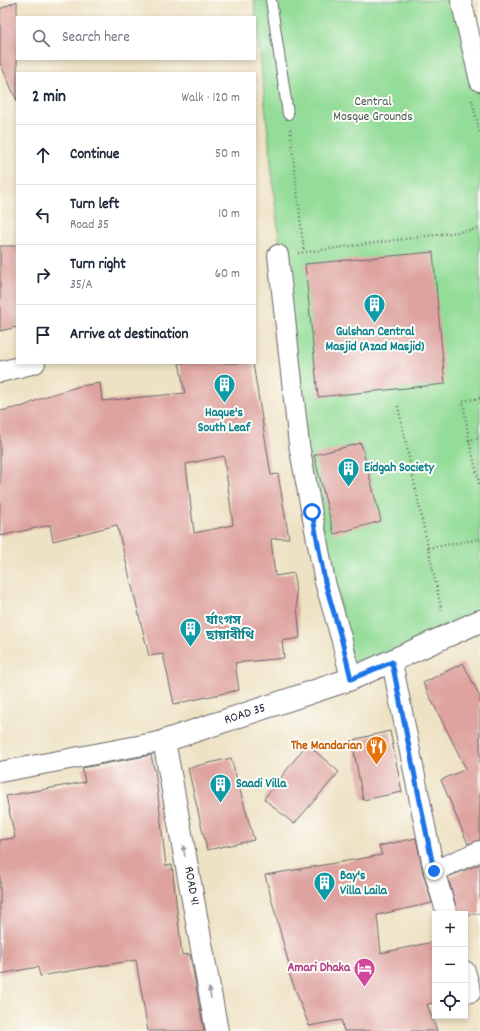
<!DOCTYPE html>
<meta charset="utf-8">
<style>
body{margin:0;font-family:Dekko,"Noto Sans Bengali",sans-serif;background:#f6f6f7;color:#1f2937}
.controls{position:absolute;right:12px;bottom:12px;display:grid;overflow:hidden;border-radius:0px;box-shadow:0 2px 6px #0003}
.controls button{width:36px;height:36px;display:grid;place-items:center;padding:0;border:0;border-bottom:1px solid #e0e1e3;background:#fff;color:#1f2937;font:20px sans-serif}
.stop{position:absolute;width:12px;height:12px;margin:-9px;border:3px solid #1a73e8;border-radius:50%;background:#fff}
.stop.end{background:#1a73e8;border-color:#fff;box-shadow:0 1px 4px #0008}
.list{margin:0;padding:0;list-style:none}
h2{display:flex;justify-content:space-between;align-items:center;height:52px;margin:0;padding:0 16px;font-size:17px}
h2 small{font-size:13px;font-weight:400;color:#747a83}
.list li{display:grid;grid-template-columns:26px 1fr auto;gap:12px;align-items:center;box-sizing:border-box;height:60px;padding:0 16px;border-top:1px solid #e0e1e3}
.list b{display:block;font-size:15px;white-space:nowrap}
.list p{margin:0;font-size:13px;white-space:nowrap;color:#747a83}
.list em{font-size:13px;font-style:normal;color:#747a83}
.icon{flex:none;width:22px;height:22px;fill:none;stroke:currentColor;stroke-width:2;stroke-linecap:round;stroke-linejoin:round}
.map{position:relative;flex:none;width:480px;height:1031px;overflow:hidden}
.search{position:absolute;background:#fff;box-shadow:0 2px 6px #0003;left:16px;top:16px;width:240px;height:44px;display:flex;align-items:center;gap:10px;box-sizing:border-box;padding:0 14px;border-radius:0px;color:#747a83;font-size:15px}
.panel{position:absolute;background:#fff;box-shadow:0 2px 6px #0003;left:16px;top:72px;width:240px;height:292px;border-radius:0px}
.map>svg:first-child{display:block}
.green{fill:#94dd99;stroke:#5b806a}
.building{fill:#dea39f;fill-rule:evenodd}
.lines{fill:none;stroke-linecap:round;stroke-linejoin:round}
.lane-casing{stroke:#69656b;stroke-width:12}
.street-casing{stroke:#69656b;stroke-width:22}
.secondary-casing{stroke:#69656b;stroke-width:24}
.path{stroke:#69656b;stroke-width:2.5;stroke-dasharray:1 3;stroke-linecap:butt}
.lane{stroke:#fff;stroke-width:10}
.street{stroke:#fff;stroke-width:20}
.secondary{stroke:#fff;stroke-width:22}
.oneway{fill:#9c9ca7}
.route{stroke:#1a73e8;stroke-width:5}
.labels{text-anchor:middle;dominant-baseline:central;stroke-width:4;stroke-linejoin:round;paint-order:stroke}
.park-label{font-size:13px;fill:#445a57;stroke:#fdfcf7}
.culture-label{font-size:13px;font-weight:bold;fill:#0d838f;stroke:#fdfcf7;text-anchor:start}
.street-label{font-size:13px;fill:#22223b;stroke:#fdfcf7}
.food-label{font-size:13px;font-weight:bold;fill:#c56008;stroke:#fdfcf7;text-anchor:end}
.hotel-label{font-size:13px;font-weight:bold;fill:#b23c85;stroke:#fdfcf7;text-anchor:end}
</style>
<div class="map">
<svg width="480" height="1031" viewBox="0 0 480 1031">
<rect width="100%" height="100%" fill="#fdfcf7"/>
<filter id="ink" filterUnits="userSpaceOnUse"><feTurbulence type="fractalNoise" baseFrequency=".025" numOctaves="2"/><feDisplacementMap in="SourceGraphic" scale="8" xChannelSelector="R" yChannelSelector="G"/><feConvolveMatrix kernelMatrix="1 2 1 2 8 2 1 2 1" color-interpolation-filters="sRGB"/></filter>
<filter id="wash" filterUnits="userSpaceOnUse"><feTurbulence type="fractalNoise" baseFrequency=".012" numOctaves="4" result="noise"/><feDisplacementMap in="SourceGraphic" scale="16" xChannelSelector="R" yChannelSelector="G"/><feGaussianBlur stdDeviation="0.9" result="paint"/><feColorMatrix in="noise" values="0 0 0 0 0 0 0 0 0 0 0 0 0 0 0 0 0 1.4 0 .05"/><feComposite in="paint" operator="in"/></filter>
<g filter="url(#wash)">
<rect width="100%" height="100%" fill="#eee2c4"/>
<!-- green -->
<polygon class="green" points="254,0 457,0 480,98 480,632 357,685 304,440 280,248"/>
<g id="blocks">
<!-- building -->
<g class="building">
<polygon points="17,1 17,101 0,63 0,9"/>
<polygon points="0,246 17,246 17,327 0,331"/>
<polygon points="433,252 445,384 318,397 305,264"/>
<path d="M 179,363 L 253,363 L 271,475 L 278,474 L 289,538 L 271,539 L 275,576 L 294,573 L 300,638 L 282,641 L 284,658 L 235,663 L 239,690 L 174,704 L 163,654 L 149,656 L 117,525 L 53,541 L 50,525 L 0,536 L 0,411 L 24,406 L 47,396 L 80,386 L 100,383 L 102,401 L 185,393 ZM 224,456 L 233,525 L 194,533 L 186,464 Z"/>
<polygon points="361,443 381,521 334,534 314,455"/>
<polygon points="463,663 480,697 480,840 468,844 441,780 466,769 423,683"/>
<polygon points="390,731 402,792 363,800 352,740"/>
<polygon points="307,744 339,772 294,824 264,799"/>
<polygon points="151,755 154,769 155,769 166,866 172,865 182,955 190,954 204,1031 148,1031 136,960 40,976 38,967 0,974 0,840 15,838 6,796 85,782 82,768"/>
<polygon points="231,758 254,840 207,850 188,768"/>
<polygon points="416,838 423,873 432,903 377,915 381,953 433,942 435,953 435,1003 427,1004 437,1031 344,1031 341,1020 309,1026 289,973 291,972 265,875 382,855 379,846"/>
<polygon points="480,864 480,914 458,914 448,877"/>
</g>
</g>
</g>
<g filter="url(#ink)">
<use href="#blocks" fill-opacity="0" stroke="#69656b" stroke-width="1"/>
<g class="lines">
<defs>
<polyline id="lane" points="271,0 288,114"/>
<g id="street">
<polyline points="461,0 480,81"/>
<polyline points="278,255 299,445 325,582 342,641 351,679"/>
<polyline points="0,372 35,363"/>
<polyline points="392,662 434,871 447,914"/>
<polyline points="0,772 164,741"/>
<polyline points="434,871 480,851"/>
<polyline points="465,971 471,992"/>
</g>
<g id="secondary">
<path id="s1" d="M 217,1031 L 164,741 L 351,679 L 480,621"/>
</g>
</defs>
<!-- lane casing -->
<use href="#lane" class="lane-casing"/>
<!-- street casing -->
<use href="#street" class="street-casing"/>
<!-- secondary casing -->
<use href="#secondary" class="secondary-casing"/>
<!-- path -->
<g class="path">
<polyline points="472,100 480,133"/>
<polyline points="290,129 304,252"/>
<polyline points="298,253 480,229"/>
<polyline points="480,398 463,401 469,440 480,438"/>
<polyline points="398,406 442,613"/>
<polyline points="469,440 480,486"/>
<polyline points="428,548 480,539"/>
</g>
<!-- lane -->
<use href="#lane" class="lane"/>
<!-- street -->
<use href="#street" class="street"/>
<!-- secondary -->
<use href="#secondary" class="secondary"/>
</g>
<!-- one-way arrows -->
<defs><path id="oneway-solid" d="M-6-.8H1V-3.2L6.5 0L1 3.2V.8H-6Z"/></defs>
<g class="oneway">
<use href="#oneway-solid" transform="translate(184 851) rotate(-100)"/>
<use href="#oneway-solid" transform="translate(210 993) rotate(-100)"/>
</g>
</g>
<g class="lines" filter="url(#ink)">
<!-- route -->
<polyline class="route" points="312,512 325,582 342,641 351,679 392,662 434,871"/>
</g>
<!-- icons -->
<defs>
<symbol id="building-pin" viewBox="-11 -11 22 30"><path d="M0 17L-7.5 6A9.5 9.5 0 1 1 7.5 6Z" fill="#0f9aa8" stroke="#fdfcf7"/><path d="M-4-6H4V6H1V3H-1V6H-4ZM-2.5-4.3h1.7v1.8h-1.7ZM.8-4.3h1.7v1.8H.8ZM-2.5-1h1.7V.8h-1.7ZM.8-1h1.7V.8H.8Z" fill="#fff"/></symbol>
<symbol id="restaurant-pin" viewBox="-11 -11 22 30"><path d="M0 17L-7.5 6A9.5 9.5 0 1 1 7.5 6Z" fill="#e8710a" stroke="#fdfcf7"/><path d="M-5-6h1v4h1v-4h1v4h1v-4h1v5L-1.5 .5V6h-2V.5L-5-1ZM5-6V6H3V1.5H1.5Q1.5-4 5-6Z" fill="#fff"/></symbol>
<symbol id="hotel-pin" viewBox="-11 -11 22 30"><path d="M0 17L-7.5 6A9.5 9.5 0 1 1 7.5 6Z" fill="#d1479c" stroke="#fdfcf7"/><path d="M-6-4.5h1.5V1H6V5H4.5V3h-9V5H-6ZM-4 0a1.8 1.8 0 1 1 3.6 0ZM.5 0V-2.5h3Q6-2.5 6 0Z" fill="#fff"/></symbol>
</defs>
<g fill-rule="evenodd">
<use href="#building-pin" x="362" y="292" width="25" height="34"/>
<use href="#building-pin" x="212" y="372" width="25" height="34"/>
<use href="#building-pin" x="336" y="456" width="25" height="34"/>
<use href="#building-pin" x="178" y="616" width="25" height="34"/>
<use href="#restaurant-pin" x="364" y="734" width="25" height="34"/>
<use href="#building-pin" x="208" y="772" width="25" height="34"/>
<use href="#building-pin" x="312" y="870" width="25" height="34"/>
<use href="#hotel-pin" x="352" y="956" width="25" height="34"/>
</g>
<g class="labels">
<!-- park labels -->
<g class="park-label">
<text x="373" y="102">Central<tspan x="373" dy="15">Mosque Grounds</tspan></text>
</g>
<!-- culture labels -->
<g class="culture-label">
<text x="375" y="332" text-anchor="middle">Gulshan Central<tspan x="375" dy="15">Masjid (Azad Masjid)</tspan></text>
<text x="224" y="413" text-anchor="middle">Haque's<tspan x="224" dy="15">South Leaf</tspan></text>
<text x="364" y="468">Eidgah Society</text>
<text x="206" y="621">র্যাংগস<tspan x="206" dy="15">ছায়াবীথি</tspan></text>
<text x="236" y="784">Saadi Villa</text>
<text x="340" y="876">Bay's<tspan x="340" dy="15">Villa Laila</tspan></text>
</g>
<!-- street labels -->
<g class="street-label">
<text stroke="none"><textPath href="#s1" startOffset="380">ROAD 35</textPath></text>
<text transform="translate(191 886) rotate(80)">ROAD 41</text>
</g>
<!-- food labels -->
<g class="food-label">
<text x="362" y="746">The Mandarian</text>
</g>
<!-- hotel labels -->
<g class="hotel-label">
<text x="350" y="968">Amari Dhaka</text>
</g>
</g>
</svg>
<div class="controls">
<button>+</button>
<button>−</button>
<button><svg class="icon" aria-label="locate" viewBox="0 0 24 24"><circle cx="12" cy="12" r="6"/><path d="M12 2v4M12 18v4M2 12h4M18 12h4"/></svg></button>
</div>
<div class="stop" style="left:312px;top:512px"></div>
<div class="stop end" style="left:434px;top:871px"></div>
<div class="search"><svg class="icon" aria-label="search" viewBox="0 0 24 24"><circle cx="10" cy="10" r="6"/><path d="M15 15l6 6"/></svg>Search here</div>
<section class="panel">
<h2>2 min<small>Walk · 120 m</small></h2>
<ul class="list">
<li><svg class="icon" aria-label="ahead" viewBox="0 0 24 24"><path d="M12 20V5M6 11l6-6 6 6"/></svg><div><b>Continue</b></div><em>50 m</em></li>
<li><svg class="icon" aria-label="left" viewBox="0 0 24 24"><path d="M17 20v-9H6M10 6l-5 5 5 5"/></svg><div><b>Turn left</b><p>Road 35</p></div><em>10 m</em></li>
<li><svg class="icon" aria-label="right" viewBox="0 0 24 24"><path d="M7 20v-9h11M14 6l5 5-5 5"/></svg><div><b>Turn right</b><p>35/A</p></div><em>60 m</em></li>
<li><svg class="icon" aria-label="arrive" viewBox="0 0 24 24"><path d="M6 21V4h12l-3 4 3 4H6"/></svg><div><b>Arrive at destination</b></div></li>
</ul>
</section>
</div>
